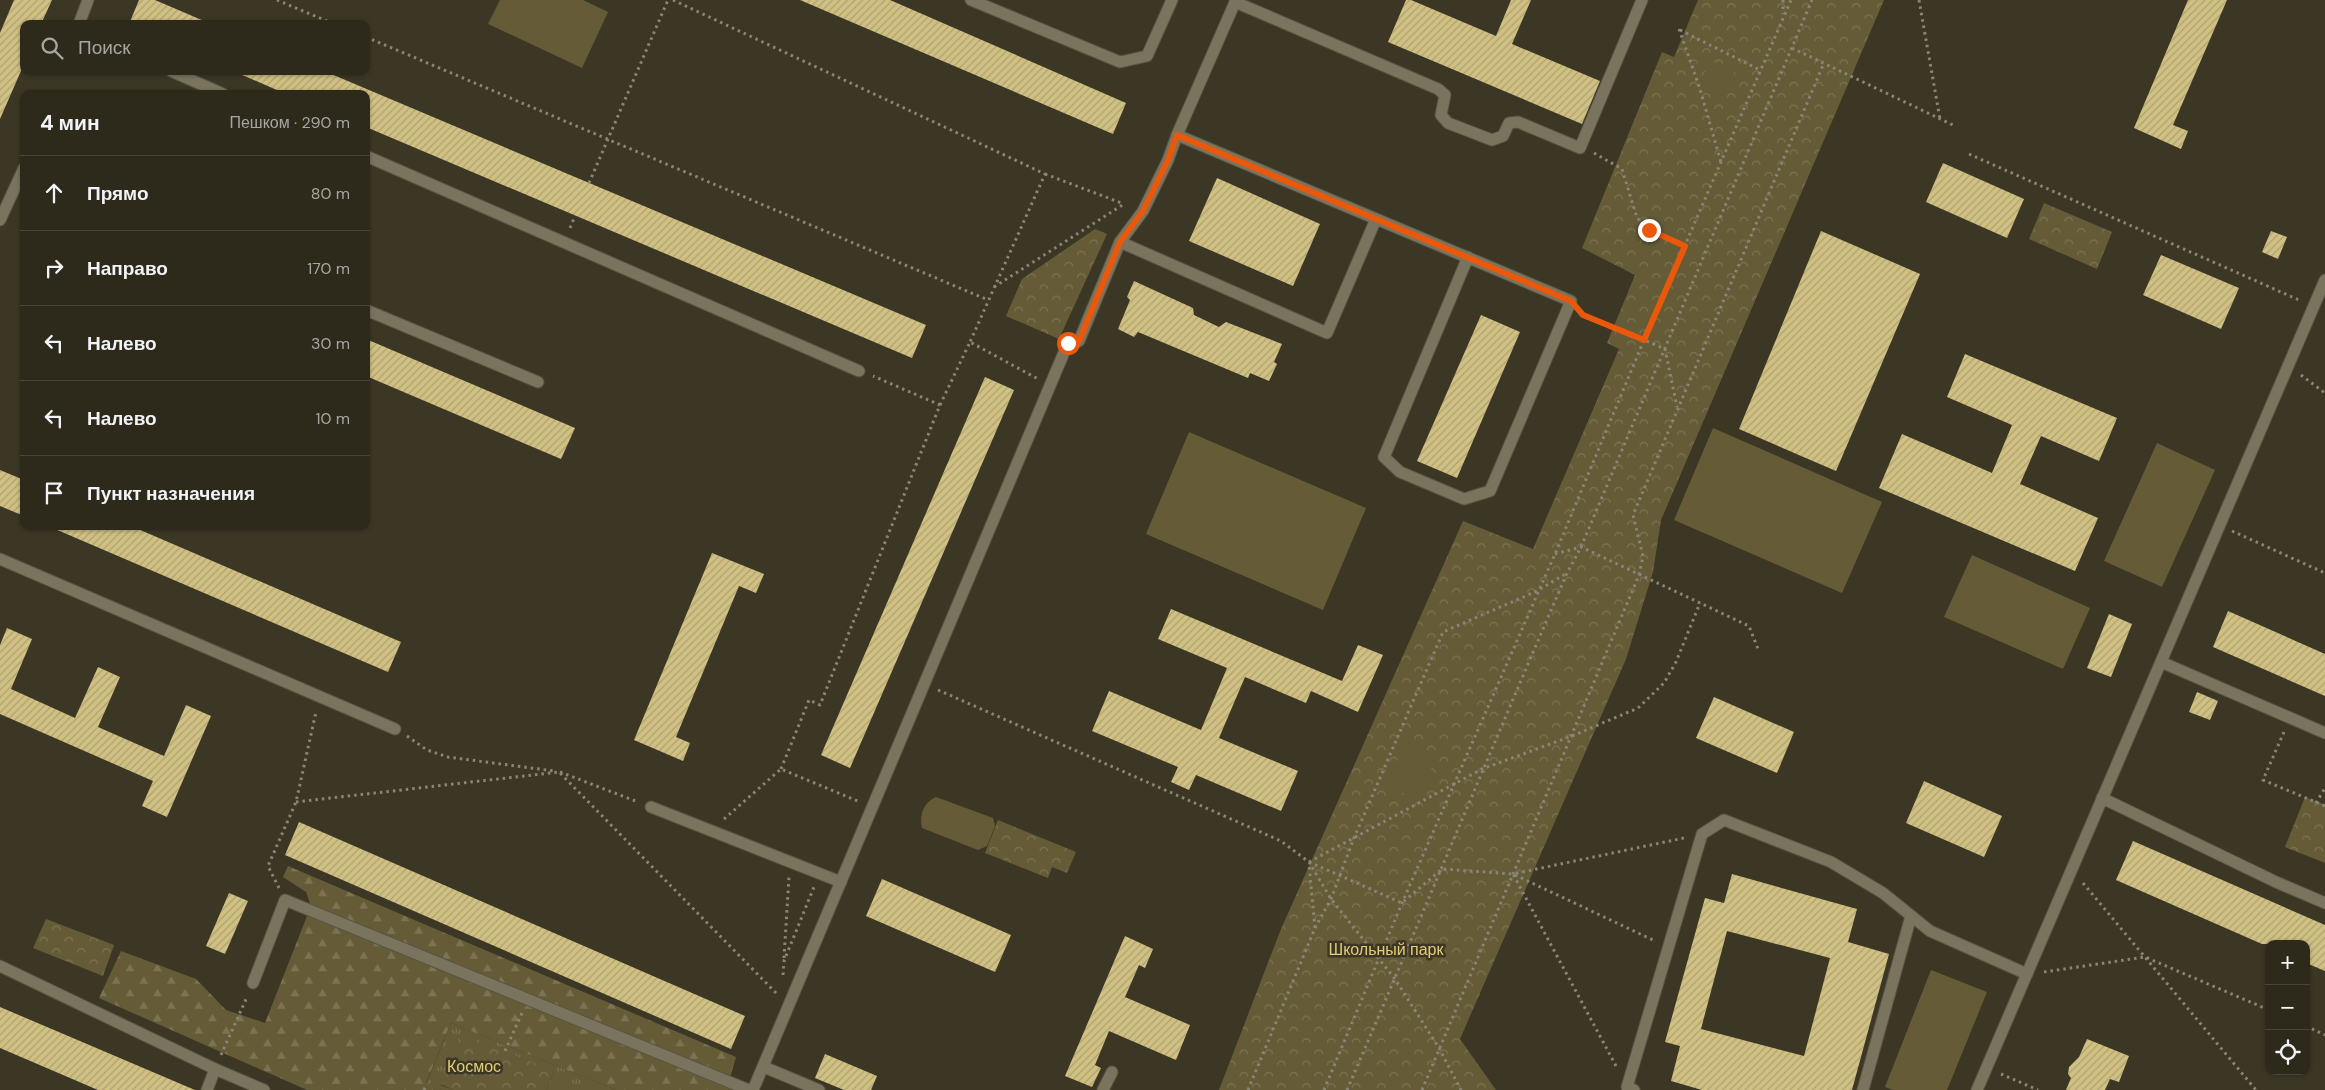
<!DOCTYPE html>
<html lang="ru">
<meta charset="utf-8">
<style>
body{margin:0;font-family:"DM Sans",sans-serif;background:#353124;color:#f1f3f6}
.controls{position:absolute;right:15px;bottom:15px;display:grid;overflow:hidden;border-radius:10px;box-shadow:0 1px 4px #0004}
.controls button{width:45px;height:45px;display:grid;place-items:center;padding:0;border:0;border-bottom:1px solid #48453a;background:#2d291b;color:#f1f3f6;font:25px sans-serif}
.stop{position:absolute;width:15px;height:15px;margin:-11px;border:4px solid #ea580c;border-radius:50%;background:#fff}
.stop.end{background:#ea580c;border-color:#fff;box-shadow:0 1px 5px #0008}
.list{margin:0;padding:0;list-style:none}
h2{display:flex;justify-content:space-between;align-items:center;height:65px;margin:0;padding:0 20px;font-size:21px}
h2 small{font-size:16px;font-weight:400;color:#a7a6a3}
.list li{display:grid;grid-template-columns:32px 1fr auto;gap:15px;align-items:center;box-sizing:border-box;height:75px;padding:0 20px;border-top:1px solid #48453a}
.list b{display:block;font-size:19px;white-space:nowrap}
.list em{font-size:16px;font-style:normal;color:#a7a6a3}
.icon{flex:none;width:28px;height:28px;fill:none;stroke:currentColor;stroke-width:2;stroke-linecap:round;stroke-linejoin:round}
.map{position:relative;flex:none;width:2325px;height:1090px;overflow:hidden}
.search{position:absolute;background:#2d291b;box-shadow:0 1px 4px #0004;left:20px;top:20px;width:350px;height:55px;display:flex;align-items:center;gap:12px;box-sizing:border-box;padding:0 18px;border-radius:10px;color:#a7a6a3;font-size:19px}
.panel{position:absolute;background:#2d291b;box-shadow:0 1px 4px #0004;left:20px;top:90px;width:350px;height:440px;border-radius:10px}
.map>svg:first-child{display:block}
.grass{fill:url(#grass-tufts)}
.forest{fill:url(#forest-firs)}
.park{fill:url(#park-crowns)}
.pitch{fill:#655c37}
.building{fill:url(#building-hatch);fill-rule:evenodd}
.lines{fill:none;stroke-linecap:round;stroke-linejoin:round}
.lane-casing{stroke:#585443;stroke-width:13}
.path{stroke:#8a8677;stroke-width:3;stroke-dasharray:2.5 4;stroke-linecap:butt}
.lane{stroke:#7a745f;stroke-width:11}
.route{stroke:#ea580c;stroke-width:6}
.labels{text-anchor:middle;dominant-baseline:central;stroke-width:5;stroke-linejoin:round;paint-order:stroke}
.park-label{font-size:16px;fill:#e4cd75;stroke:#3c3724}
</style>
<div class="map">
<svg width="2325" height="1090" viewBox="0 0 2325 1090">
<defs>
<pattern id="grass-tufts" width="24" height="20" patternUnits="userSpaceOnUse" patternTransform="scale(1.25)"><rect width="24" height="20" fill="#655c37"/><path d="M3 7l-1-3M5 7V3M7 7l1-3M15 17l-1-3M17 17v-4M19 17l1-3" fill="none" stroke="#7b7353"/></pattern>
<pattern id="forest-firs" width="22" height="20" patternUnits="userSpaceOnUse" patternTransform="scale(1.25)"><rect width="22" height="20" fill="#655c37"/><path d="M5 1l3.5 6h-7zM16 11l3.5 6h-7z" fill="#7b7353"/></pattern>
<pattern id="park-crowns" width="20" height="18" patternUnits="userSpaceOnUse" patternTransform="scale(1.25)"><rect width="20" height="18" fill="#655c37"/><path d="M2 6a3 3 0 1 1 6 0M12 15a3 3 0 1 1 6 0" fill="none" stroke="#7b7353"/></pattern>
<pattern id="building-hatch" width="6" height="6" patternUnits="userSpaceOnUse" patternTransform="scale(1.25)"><rect width="6" height="6" fill="#d0c183"/><path d="M-1 1l2-2M0 6l6-6M5 7l2-2" fill="none" stroke="#ada172"/></pattern>
</defs>
<rect width="100%" height="100%" fill="#3c3724"/>
<!-- grass -->
<polygon class="grass" points="451,1023 616,1090 546,1090 554,1071 440,1085 454,1090 441,1090 426,1084"/>
<!-- forest -->
<polygon class="forest" points="288,866 736,1057 729,1081 732,1090 616,1090 451,1023 426,1083 441,1090 307,1090 99,998 121,951 196,979 226,1010 265,1023 311,906 306,892 283,877"/>
<!-- park -->
<g class="park">
<polygon points="1698,0 1884,0 1661,520 1653,572 1626,659 1460,1039 1496,1090 1219,1090 1281,929 1463,521 1533,549 1619,349 1607,343 1635,275 1582,248 1662,52 1674,57"/>
<polygon points="2044,203 2112,232 2097,269 2029,239"/>
<polygon points="1095,229 1107,234 1059,339 1006,316 1022,279"/>
<polygon points="2305,797 2325,805 2325,863 2285,847"/>
<polygon points="998,820 1076,852 1067,873 1052,867 1048,878 985,853"/>
<polygon points="46,919 114,945 103,976 33,948"/>
<polygon points="461,1033 554,1071 546,1090 454,1090 440,1084"/>
</g>
<!-- pitch -->
<g class="pitch">
<polygon points="500,0 583,0 608,12 582,68 488,24"/>
<polygon points="1710,61 1734,71 1724,96 1699,86"/>
<polygon points="1713,428 1882,502 1842,593 1674,520"/>
<polygon points="1189,432 1366,508 1323,610 1146,534"/>
<polygon points="2157,443 2215,470 2162,587 2104,561"/>
<polygon points="1972,555 2090,608 2063,669 1944,617"/>
<polygon points="1405,742 1437,755 1419,799 1387,786"/>
<path d="M 936,797 L 993,818 L 995,826 L 987,846 L 978,850 L 922,828 C 919,815 923,803 936,797 Z"/>
<polygon points="1931,970 1987,992 1947,1090 1893,1090 1885,1087"/>
</g>
<!-- building -->
<g class="building">
<polygon points="14,0 52,0 41,24 24,24 24,64 0,119 0,33"/>
<polygon points="139,0 155,0 211,24 129,24"/>
<polygon points="800,0 890,0 1126,103 1113,134"/>
<polygon points="1406,0 1411,0 1496,36 1511,0 1531,0 1512,44 1600,81 1582,124 1388,42"/>
<polygon points="2188,0 2227,0 2173,125 2188,131 2181,149 2134,128"/>
<polygon points="233,71 324,71 926,325 912,358 366,127 366,94 286,94"/>
<polygon points="1943,163 2024,199 2007,238 1926,202"/>
<polygon points="1217,178 1320,224 1293,286 1189,241"/>
<polygon points="1821,231 1920,274 1836,471 1739,429"/>
<polygon points="2271,231 2287,237 2278,259 2262,252"/>
<polygon points="2161,255 2239,288 2221,329 2143,295"/>
<polygon points="1134,281 1193,308 1194,315 1219,327 1226,322 1282,344 1274,362 1277,364 1269,381 1250,373 1248,378 1138,332 1134,337 1118,329 1130,300 1127,297"/>
<polygon points="1481,315 1520,332 1457,478 1417,461"/>
<polygon points="366,339 575,428 561,459 366,376"/>
<polygon points="1965,354 2117,418 2099,461 2041,436 2020,484 2098,518 2075,571 1879,488 1902,434 1992,473 2012,425 1947,397"/>
<polygon points="985,377 1014,390 850,768 821,755"/>
<polygon points="0,470 24,480 24,516 0,506"/>
<polygon points="48,526 131,526 401,642 388,672"/>
<polygon points="712,553 764,574 756,593 739,586 676,737 690,743 683,761 634,740"/>
<polygon points="1171,609 1342,681 1358,645 1383,655 1358,712 1311,691 1306,703 1245,677 1219,738 1298,771 1281,811 1196,775 1189,790 1171,782 1178,767 1092,731 1109,691 1201,730 1227,668 1158,639"/>
<polygon points="2228,611 2325,654 2325,696 2213,647"/>
<polygon points="2109,614 2132,624 2111,677 2087,668"/>
<polygon points="7,628 32,639 11,689 75,718 98,667 120,677 98,727 164,756 186,705 211,716 167,817 142,806 153,781 0,714 0,645"/>
<polygon points="2197,692 2218,701 2210,720 2189,712"/>
<polygon points="1714,697 1794,732 1777,773 1696,738"/>
<polygon points="1924,781 2002,816 1984,857 1906,823"/>
<polygon points="299,822 745,1016 731,1049 285,855"/>
<polygon points="2133,841 2325,925 2325,971 2306,963 2306,944 2262,944 2116,880"/>
<path d="M 1732,874 L 1857,909 L 1848,942 L 1889,954 L 1852,1090 L 1702,1090 L 1671,1081 L 1680,1046 L 1665,1042 L 1705,898 L 1724,903 ZM 1727,931 L 1830,958 L 1804,1056 L 1701,1029 Z"/>
<polygon points="882,879 1011,935 995,972 866,916"/>
<polygon points="229,893 248,901 225,954 206,946"/>
<polygon points="1125,936 1153,949 1145,968 1139,965 1125,997 1190,1025 1176,1060 1109,1031 1095,1065 1101,1068 1092,1087 1065,1076"/>
<polygon points="0,1007 195,1090 98,1090 0,1048"/>
<polygon points="2087,1039 2129,1056 2119,1082 2110,1079 2105,1090 2066,1090 2071,1078 2068,1074 2069,1067 2079,1057"/>
<polygon points="825,1054 877,1076 871,1090 844,1090 815,1078"/>
</g>
<g class="lines">
<defs>
<g id="lane">
<polyline points="971,0 1120,62 1147,56 1172,0"/>
<polyline points="1235,2 1438,89 1445,95 1441,115 1448,123 1492,140 1503,136 1509,123 1518,122 1580,148 1642,0"/>
<polyline points="79,24 88,0"/>
<polyline points="171,71 223,94"/>
<polyline points="1177,135 1571,301 1490,491 1464,499 1400,472 1384,457 1468,257"/>
<polyline points="366,156 859,371"/>
<polyline points="0,220 24,168"/>
<polyline points="1120,242 1327,333 1376,219"/>
<polyline points="366,310 538,382"/>
<polyline points="0,559 395,729"/>
<polyline points="2161,662 2325,733"/>
<polyline points="2102,798 2276,882 2325,903"/>
<polyline points="651,807 841,882"/>
<polyline points="0,966 215,1069 264,1090"/>
<polyline points="253,983 285,900 749,1090"/>
<polyline points="764,1067 819,1090"/>
<polyline points="207,1090 215,1069"/>
<polyline points="753,1090 1068,343 1079,341 1120,242 1143,211 1168,160 1177,135 1236,0"/>
<polyline points="1103,1090 1112,1072"/>
<polyline points="1634,1090 1627,1087 1702,834 1724,820 1831,862 1883,893 1930,931 2027,974"/>
<polyline points="1863,1090 1911,916"/>
<polyline points="1977,1090 2325,280"/>
</g>
</defs>
<!-- lane casing -->
<use href="#lane" class="lane-casing"/>
<!-- path -->
<g class="path">
<polyline points="277,0 334,24"/>
<polyline points="673,0 1045,174 970,342"/>
<polyline points="1783,0 1783,14"/>
<polyline points="1919,0 1940,119"/>
<polyline points="1679,29 1699,86 1721,162"/>
<polyline points="1680,30 1760,70"/>
<polyline points="366,37 988,300"/>
<polyline points="1792,48 1955,126"/>
<polyline points="1594,153 1622,169 1637,218 1649,229 1685,246"/>
<polyline points="1969,154 2299,300"/>
<polyline points="1045,174 1124,204"/>
<polyline points="589,183 668,0"/>
<polyline points="570,228 575,216"/>
<polyline points="994,287 1124,204"/>
<polyline points="1581,313 1665,349 1677,407"/>
<polyline points="2301,375 2325,393"/>
<polyline points="940,405 970,342 1038,379"/>
<polyline points="2232,531 2325,573"/>
<polyline points="1555,554 1581,547 1749,626 1758,649"/>
<polyline points="938,690 1281,841 1309,862 1331,899 1395,979 1439,1048 1461,1090"/>
<polyline points="2284,732 2263,780 2325,806"/>
<polyline points="407,736 427,750 448,757 554,771"/>
<polyline points="781,769 809,700 820,705 940,405 873,376"/>
<polyline points="560,772 638,802"/>
<polyline points="296,802 559,772 778,995"/>
<polyline points="2316,803 2325,788"/>
<polyline points="724,819 781,769 860,802"/>
<polyline points="1309,862 1482,769 1572,736 1638,708 1664,683 1676,662 1700,603"/>
<polyline points="1309,862 1402,903 1442,869 1513,874 1655,941"/>
<polyline points="2083,883 2256,1090"/>
<polyline points="279,888 268,866 296,802 316,712"/>
<polyline points="1315,928 1331,899 1354,838 1443,632 1537,591 1567,573"/>
<polyline points="784,958 789,877"/>
<polyline points="2044,972 2145,957 2269,1010"/>
<polyline points="783,975 784,961 814,887"/>
<polyline points="2306,1026 2325,1035"/>
<polyline points="505,1051 522,1013"/>
<polyline points="221,1055 247,997"/>
<polyline points="1616,1066 1513,874 1684,838"/>
<polyline points="2001,1074 2038,1090"/>
<polyline points="424,1090 426,1084"/>
<polyline points="1248,1090 1315,928 1309,865"/>
<polyline points="1324,1090 1402,903 1555,554 1644,340 1791,0"/>
<path d="M 1347,1090 C 1421,918 1493,745 1567,573 L 1581,547 L 1812,0"/>
<polyline points="1422,1090 1639,575 1643,556 1633,515 1824,63"/>
</g>
<!-- lane -->
<use href="#lane" class="lane"/>
</g>
<g class="lines">
<!-- route -->
<polyline class="route" points="1068,343 1079,341 1120,242 1143,211 1168,160 1177,135 1571,301 1583,315 1644,340 1685,246 1649,230"/>
</g>
<g class="labels">
<!-- park labels -->
<g class="park-label">
<text x="1386" y="949">Школьный парк</text>
<text x="474" y="1066">Космос</text>
</g>
</g>
</svg>
<div class="controls">
<button>+</button>
<button>−</button>
<button><svg class="icon" aria-label="locate" viewBox="0 0 24 24"><circle cx="12" cy="12" r="6"/><path d="M12 2v4M12 18v4M2 12h4M18 12h4"/></svg></button>
</div>
<div class="stop" style="left:1068px;top:343px"></div>
<div class="stop end" style="left:1649px;top:230px"></div>
<div class="search"><svg class="icon" aria-label="search" viewBox="0 0 24 24"><circle cx="10" cy="10" r="6"/><path d="M15 15l6 6"/></svg>Поиск</div>
<section class="panel">
<h2>4 мин<small>Пешком · 290 m</small></h2>
<ul class="list">
<li><svg class="icon" aria-label="ahead" viewBox="0 0 24 24"><path d="M12 20V5M6 11l6-6 6 6"/></svg><div><b>Прямо</b></div><em>80 m</em></li>
<li><svg class="icon" aria-label="right" viewBox="0 0 24 24"><path d="M7 20v-9h11M14 6l5 5-5 5"/></svg><div><b>Направо</b></div><em>170 m</em></li>
<li><svg class="icon" aria-label="left" viewBox="0 0 24 24"><path d="M17 20v-9H6M10 6l-5 5 5 5"/></svg><div><b>Налево</b></div><em>30 m</em></li>
<li><svg class="icon" aria-label="left" viewBox="0 0 24 24"><path d="M17 20v-9H6M10 6l-5 5 5 5"/></svg><div><b>Налево</b></div><em>10 m</em></li>
<li><svg class="icon" aria-label="arrive" viewBox="0 0 24 24"><path d="M6 21V4h12l-3 4 3 4H6"/></svg><div><b>Пункт назначения</b></div></li>
</ul>
</section>
</div>
